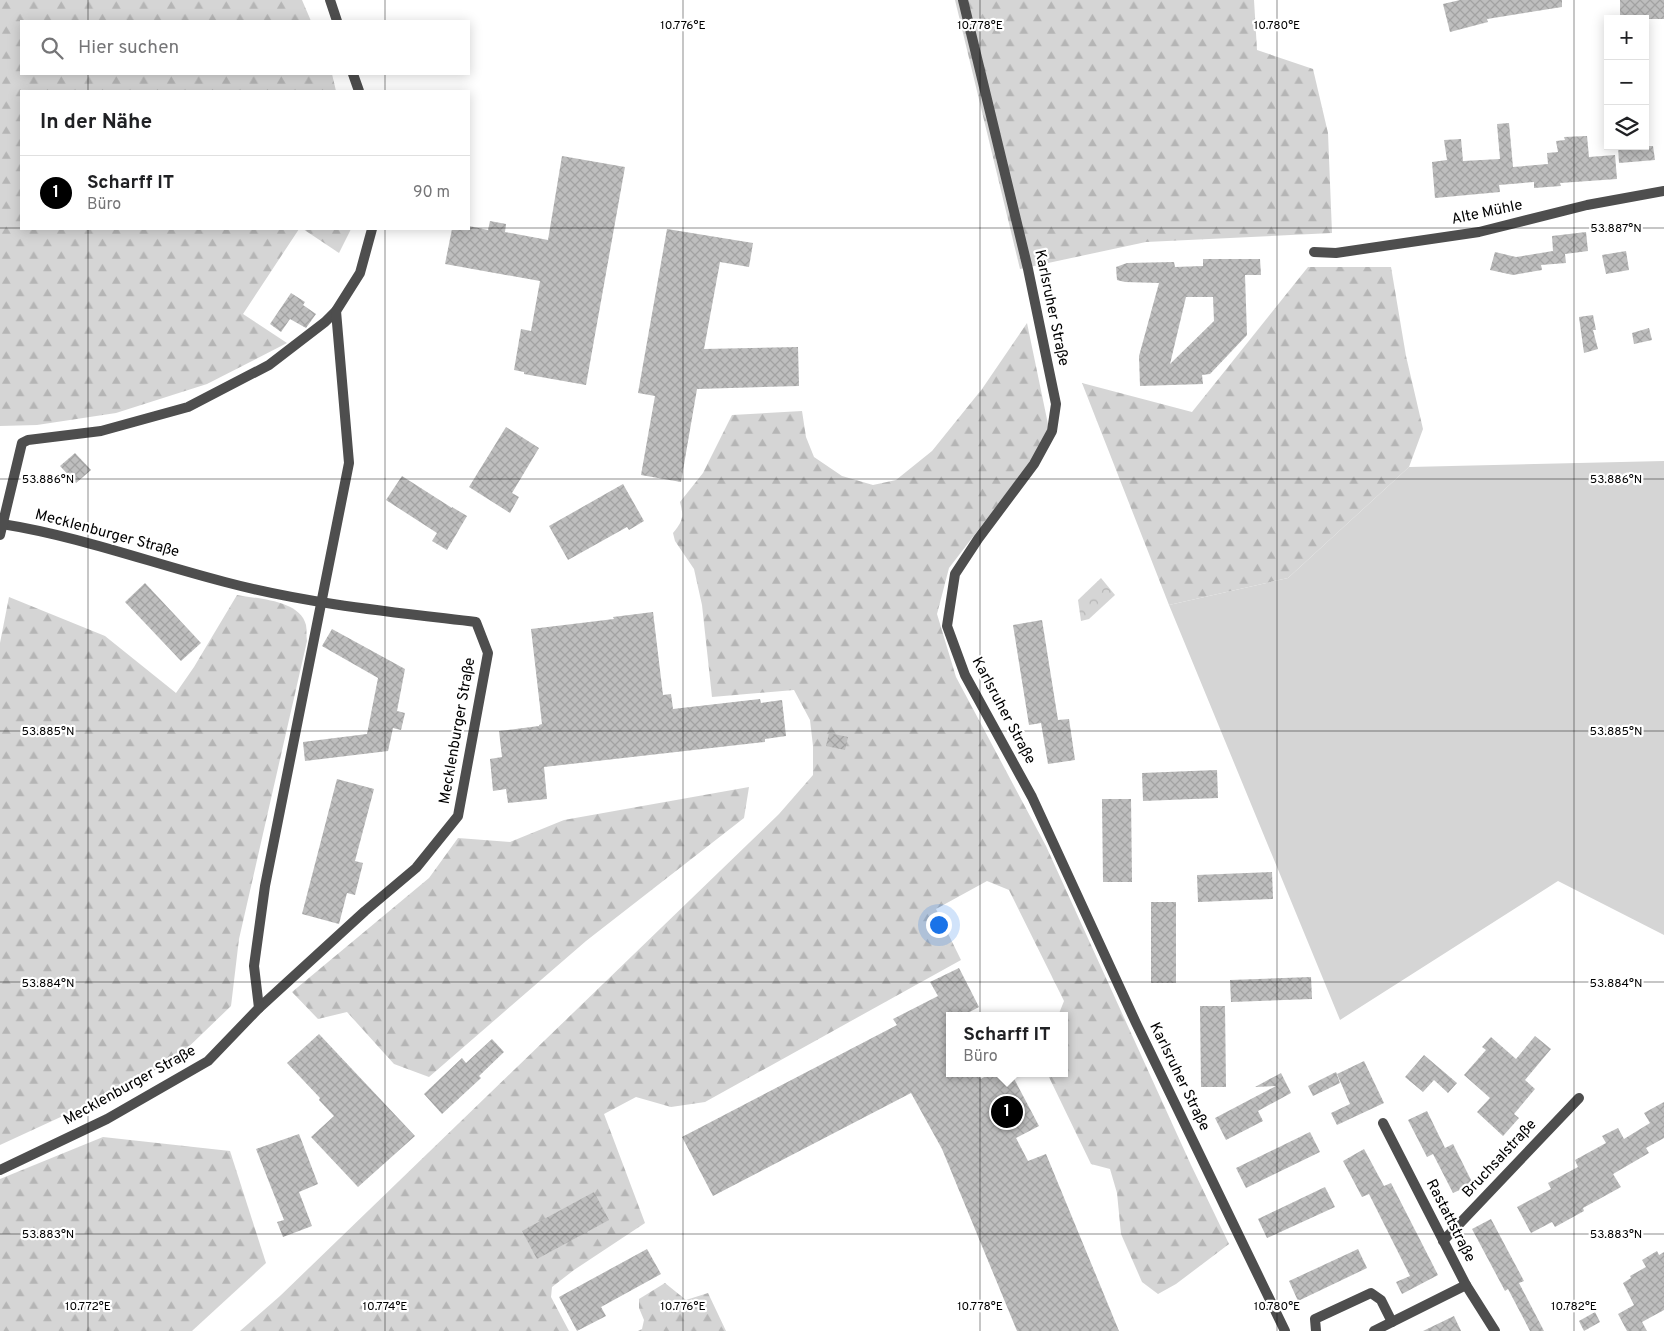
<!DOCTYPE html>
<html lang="de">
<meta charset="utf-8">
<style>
body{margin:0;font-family:Overpass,sans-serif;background:#f6f6f6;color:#202124}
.controls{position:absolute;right:15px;top:15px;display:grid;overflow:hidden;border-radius:0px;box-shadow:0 2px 12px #0003}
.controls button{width:45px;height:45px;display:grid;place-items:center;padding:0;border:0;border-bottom:1px solid #e0e0e0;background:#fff;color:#202124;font:25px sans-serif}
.you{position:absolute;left:938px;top:924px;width:18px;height:18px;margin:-12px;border:4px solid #fff;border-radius:50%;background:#1a73e8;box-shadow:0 0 0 8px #1a73e833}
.badge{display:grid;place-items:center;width:32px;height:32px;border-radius:50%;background:#000;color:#fff;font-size:16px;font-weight:700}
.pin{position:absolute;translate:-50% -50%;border:2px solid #fff;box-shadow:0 1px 5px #0006}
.popup{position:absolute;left:946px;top:1012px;width:122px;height:65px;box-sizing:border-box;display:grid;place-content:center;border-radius:0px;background:#fff;filter:drop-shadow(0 1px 4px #0005);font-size:16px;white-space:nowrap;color:#757577}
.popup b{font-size:19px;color:#202124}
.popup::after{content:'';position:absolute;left:50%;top:100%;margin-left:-10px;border:10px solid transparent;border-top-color:#fff}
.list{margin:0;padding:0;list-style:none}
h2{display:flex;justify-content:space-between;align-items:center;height:65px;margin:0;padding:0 20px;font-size:21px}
h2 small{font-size:16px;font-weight:400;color:#757577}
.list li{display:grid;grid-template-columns:32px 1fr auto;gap:15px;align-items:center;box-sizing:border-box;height:75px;padding:0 20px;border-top:1px solid #e0e0e0}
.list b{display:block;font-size:19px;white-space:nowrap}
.list p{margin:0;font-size:16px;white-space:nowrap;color:#757577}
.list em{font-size:16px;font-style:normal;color:#757577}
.icon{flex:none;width:28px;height:28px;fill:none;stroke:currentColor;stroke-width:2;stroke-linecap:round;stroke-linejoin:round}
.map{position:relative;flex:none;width:1664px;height:1331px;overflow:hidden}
.search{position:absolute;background:#fff;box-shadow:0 2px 12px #0003;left:20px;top:20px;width:450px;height:55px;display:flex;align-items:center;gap:12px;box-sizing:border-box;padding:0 18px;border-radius:0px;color:#757577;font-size:19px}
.panel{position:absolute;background:#fff;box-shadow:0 2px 12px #0003;left:20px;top:90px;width:450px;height:140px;border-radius:0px}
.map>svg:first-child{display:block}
.green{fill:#d5d5d5}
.forest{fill:url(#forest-firs)}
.park{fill:url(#park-crowns)}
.building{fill:url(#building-cross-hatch);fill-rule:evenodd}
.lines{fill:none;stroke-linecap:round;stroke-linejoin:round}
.street{stroke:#4e4e4e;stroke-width:10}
.ticks{fill:none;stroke:#000;stroke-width:1;stroke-opacity:0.45}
.labels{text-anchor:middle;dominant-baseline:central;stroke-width:4.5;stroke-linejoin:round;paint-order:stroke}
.street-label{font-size:15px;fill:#000;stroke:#fff}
.ticks-label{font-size:12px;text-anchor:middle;fill:#000;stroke:#fff;stroke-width:4.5;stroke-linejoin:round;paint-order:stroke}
</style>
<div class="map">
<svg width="1664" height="1331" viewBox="0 0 1664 1331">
<defs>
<pattern id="forest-firs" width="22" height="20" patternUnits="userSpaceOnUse" patternTransform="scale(1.25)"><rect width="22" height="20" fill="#d5d5d5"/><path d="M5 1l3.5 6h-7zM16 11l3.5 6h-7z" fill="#b5b5b5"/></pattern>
<pattern id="park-crowns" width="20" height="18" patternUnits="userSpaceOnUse" patternTransform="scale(1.25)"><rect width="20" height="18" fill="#d5d5d5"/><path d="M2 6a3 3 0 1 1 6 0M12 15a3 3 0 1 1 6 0" fill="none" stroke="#b5b5b5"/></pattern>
<pattern id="building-cross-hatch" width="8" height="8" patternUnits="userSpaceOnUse" patternTransform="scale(1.25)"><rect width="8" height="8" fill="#bebebe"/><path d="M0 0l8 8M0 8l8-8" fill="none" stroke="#a2a2a2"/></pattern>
</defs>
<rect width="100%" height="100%" fill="#fff"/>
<!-- green -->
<polygon class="green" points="1664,461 1664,935 1558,881 1340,1020 1169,605 1288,578 1409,467"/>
<!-- forest -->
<g class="forest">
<polygon points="0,0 302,0 311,21 21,21 21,74 332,74 336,91 21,91 21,229 299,229 243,314 287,343 207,384 116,413 37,425 0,426"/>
<polygon points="955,0 1254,0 1257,50 1313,69 1328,133 1332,233 1146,242 1020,269"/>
<polygon points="303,229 351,229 339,253"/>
<polygon points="1308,267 1391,267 1406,356 1423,429 1409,467 1288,578 1169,605 1082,383 1192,412"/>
<path d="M 1027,323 L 1049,429 L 1029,464 L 949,568 L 937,614 L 956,677 L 1046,846 L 1191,1165 L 1229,1244 L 1176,1284 L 1158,1294 L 1142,1282 L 1121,1234 L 1117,1193 L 1110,1169 L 1091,1164 L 1047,1073 L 1064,1073 L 1064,1016 L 1058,1016 L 1064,1001 L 1009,890 L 987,881 L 936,909 L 961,960 L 705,1102 L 671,1107 L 636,1097 L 604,1114 L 645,1223 L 574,1270 L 552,1287 L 551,1297 L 569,1331 L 240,1331 L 280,1296 L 779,814 L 813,775 L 813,746 L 810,720 L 794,690 L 712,697 L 702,605 L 694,569 L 675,541 L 673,533 C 683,521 684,517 680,502 L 703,473 L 732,415 L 802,411 L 806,437 L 814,457 L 842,476 L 873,485 L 896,480 L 932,451 L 982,389 Z"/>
<path d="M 237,595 C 258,599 300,600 306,625 C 307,630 306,636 307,641 L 239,939 L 231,1006 L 175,1060 L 65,1115 L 0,1145 L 0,643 L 9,597 L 105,636 L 176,693 L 194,667 Z"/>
<polygon points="749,787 744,818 586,941 429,1077 394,1064 347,1012 318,1019 292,992 429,878 458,838 510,842 564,820"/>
<polygon points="103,1137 230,1151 266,1263 192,1331 0,1331 0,1179"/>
<polygon points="665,1283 686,1300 708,1293 726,1331 638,1331 642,1329 644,1320 639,1308 639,1299"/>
</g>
<!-- park -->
<polygon class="park" points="1101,578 1115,595 1089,619 1081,621 1078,600"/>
<!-- building -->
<g class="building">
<polygon points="1460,0 1562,0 1562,7 1487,19 1488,22 1450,32 1443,4"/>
<rect x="1620" y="0" width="44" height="19"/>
<polygon points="1509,123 1513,167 1548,164 1547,153 1558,152 1556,141 1565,140 1564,137 1587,136 1589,157 1615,155 1617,179 1560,183 1561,186 1534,188 1534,182 1499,185 1500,192 1435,198 1432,162 1447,160 1444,140 1461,139 1463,161 1500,159 1497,124"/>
<polygon points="1618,146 1653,146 1655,160 1619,163"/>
<polygon points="562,156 625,167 586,385 524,374 524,372 514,370 521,329 531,331 540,281 445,264 452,229 469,229 469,226 488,230 490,221 506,224 505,232 548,240"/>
<polygon points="667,229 753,243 749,267 720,262 704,349 798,347 799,386 697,389 681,482 641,475 655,396 638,393"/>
<polygon points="1586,232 1588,251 1565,254 1566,263 1541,265 1542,270 1513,275 1490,270 1495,252 1516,257 1553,251 1552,236"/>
<polygon points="1626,251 1629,270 1606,274 1602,255"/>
<path d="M 1203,259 L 1260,259 L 1261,275 L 1245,275 L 1247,335 L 1210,374 L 1202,375 L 1203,384 L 1140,386 L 1139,356 L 1159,283 L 1125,282 L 1117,280 L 1116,267 L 1127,263 L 1174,262 L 1175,267 L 1203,266 ZM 1186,297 L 1213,297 L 1214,321 L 1170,364 Z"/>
<polygon points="291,293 305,302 303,305 316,314 306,328 290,319 281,332 270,324"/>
<polygon points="1593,315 1596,330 1593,330 1598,349 1584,353 1579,317"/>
<polygon points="1649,328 1652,340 1634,344 1632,333"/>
<polygon points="506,427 539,448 512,493 519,497 510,513 469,487"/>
<polygon points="75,453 91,470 76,483 60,466"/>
<polygon points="402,476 452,508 452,507 467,516 447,550 432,541 437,533 386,500"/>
<polygon points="623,484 644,521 629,530 627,527 568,560 549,526"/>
<polygon points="145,583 201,643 181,661 125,602"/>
<polygon points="653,612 663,695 671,694 673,709 760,699 761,703 782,700 786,736 765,739 765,742 544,767 547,799 508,803 506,789 493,791 490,759 502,757 499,731 539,726 539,725 542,724 531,629 614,619 613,617"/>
<polygon points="1042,620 1058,720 1069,719 1075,760 1048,764 1041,723 1029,725 1013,625"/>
<polygon points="332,629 405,669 397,711 405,713 401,730 393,728 388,751 305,761 303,742 367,734 378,678 322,646"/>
<polygon points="829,733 848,737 845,750 826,746"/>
<polygon points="1217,770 1218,798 1143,801 1142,773"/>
<polygon points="337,779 374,789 355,861 363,863 355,895 347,893 339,924 302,914"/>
<polygon points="1102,799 1131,799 1132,882 1103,882"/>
<polygon points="1272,872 1273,899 1198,902 1197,875"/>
<rect x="1151" y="902" width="25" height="81"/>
<polygon points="959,968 979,1007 962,1016 950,1016 950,1073 978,1073 981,1079 991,1073 1011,1073 1039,1126 1016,1138 1028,1161 1046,1154 1119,1331 1017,1331 942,1149 911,1093 713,1196 682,1137 897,1025 893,1019 938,996 930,982"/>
<polygon points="1311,977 1312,999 1231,1002 1230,980"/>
<polygon points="1200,1006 1225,1006 1226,1087 1201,1087"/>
<polygon points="319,1034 415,1136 358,1187 311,1137 334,1116 319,1100 320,1098 287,1063"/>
<polygon points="1535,1036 1551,1049 1525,1080 1535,1089 1514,1114 1519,1118 1503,1136 1477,1112 1490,1098 1464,1075 1486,1050 1482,1047 1491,1037 1516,1059"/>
<polygon points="492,1039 504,1052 479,1076 481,1078 442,1114 424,1094 462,1058 466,1063"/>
<polygon points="1424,1055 1457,1083 1448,1093 1434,1080 1423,1092 1405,1077"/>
<polygon points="1364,1061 1384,1103 1337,1125 1331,1113 1350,1104 1337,1074"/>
<polygon points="1336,1072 1340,1083 1313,1096 1308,1086"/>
<polygon points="1281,1073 1291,1093 1258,1111 1263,1121 1226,1140 1215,1118 1276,1086 1255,1087"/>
<polygon points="1664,1102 1664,1138 1646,1148 1649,1153 1613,1174 1621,1187 1583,1208 1584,1211 1555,1227 1552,1222 1531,1233 1517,1207 1551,1189 1548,1183 1578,1167 1575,1160 1606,1143 1602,1136 1618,1128 1624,1139 1650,1123 1644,1113"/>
<polygon points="1427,1111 1445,1148 1453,1144 1473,1184 1453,1193 1433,1154 1427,1157 1408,1120"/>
<polygon points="1310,1132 1320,1152 1246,1188 1236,1168"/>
<polygon points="299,1134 318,1184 299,1192 312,1226 283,1237 277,1222 284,1220 256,1149"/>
<polygon points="1364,1149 1384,1186 1391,1183 1438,1275 1402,1294 1396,1282 1410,1276 1369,1194 1362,1197 1343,1161"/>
<polygon points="1325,1187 1335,1207 1267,1238 1258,1219"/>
<polygon points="594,1192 609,1220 537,1259 522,1231"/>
<polygon points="1491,1219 1524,1281 1519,1283 1544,1331 1530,1331 1508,1289 1505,1291 1472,1229"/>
<polygon points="647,1249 661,1274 601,1307 606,1316 577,1331 559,1297"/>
<polygon points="1358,1249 1367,1268 1298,1301 1289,1281"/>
<polygon points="1657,1251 1659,1255 1664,1252 1664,1310 1642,1322 1647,1331 1627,1331 1618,1314 1634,1305 1623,1283 1631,1278 1630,1276 1646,1267 1642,1260"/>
<polygon points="1595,1312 1600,1322 1584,1331 1579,1321"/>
<polygon points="1454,1316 1461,1331 1423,1331"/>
</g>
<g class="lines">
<!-- street -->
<g class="street">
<polyline points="330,0 337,21"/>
<polyline points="963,0 1028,269 1056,404 1052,431 1034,464 978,539 955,574 947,626 965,675 1032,797 1136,1023 1285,1331"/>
<polyline points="353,74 359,91"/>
<polyline points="1314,252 1336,253 1479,232 1587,205 1664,191"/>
<path d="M 2,524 C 78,536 151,563 225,582 C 308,604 392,612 476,622 L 488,653 L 458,816 L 416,868 L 365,911 L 259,1008"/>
<polyline points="0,535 22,443 28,440 101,431 188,407 269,365 325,322 336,311 360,273 372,229"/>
<polyline points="1383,1123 1466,1285 1495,1331"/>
<polyline points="0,1170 107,1119 208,1061 259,1008 254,966 265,886 349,463 336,311"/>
<polyline points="1443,1241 1579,1098"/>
<polyline points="1316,1331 1315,1319 1371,1293 1381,1300 1392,1322"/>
<polyline points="1374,1331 1466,1285"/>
</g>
</g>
<!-- ticks -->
<path class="ticks" d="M 88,0 L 88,21M 385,0 L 385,21M 683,0 L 683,1331M 980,0 L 980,1331M 1277,0 L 1277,1331M 1574,0 L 1574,1331M 88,74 L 88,91M 385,74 L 385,91M 0,228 L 21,228M 469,228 L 1664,228M 88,229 L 88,1331M 385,229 L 385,1331M 0,479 L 1664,479M 0,731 L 1664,731M 0,982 L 1664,982M 0,1234 L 1664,1234"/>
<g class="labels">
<!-- street labels -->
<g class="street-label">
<text transform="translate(1487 213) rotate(-12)">Alte Mühle</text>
<text transform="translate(1051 308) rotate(78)">Karlsruher Straße</text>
<text transform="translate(107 534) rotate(15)">Mecklenburger Straße</text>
<text transform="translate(1003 711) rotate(62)">Karlsruher Straße</text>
<text transform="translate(458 731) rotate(-80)">Mecklenburger Straße</text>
<text transform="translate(1179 1077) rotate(64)">Karlsruher Straße</text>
<text transform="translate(130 1086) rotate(-29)">Mecklenburger Straße</text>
<text transform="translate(1500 1159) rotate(-47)">Bruchsalstraße</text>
<text transform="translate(1450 1221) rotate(63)">Rastattstraße</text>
</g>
</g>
<g class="ticks-label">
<text x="683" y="29">10.776°E</text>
<text x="980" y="29">10.778°E</text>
<text x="1277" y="29">10.780°E</text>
<text x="1616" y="232">53.887°N</text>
<text x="48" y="483">53.886°N</text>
<text x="1616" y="483">53.886°N</text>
<text x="48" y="735">53.885°N</text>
<text x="1616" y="735">53.885°N</text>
<text x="48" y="987">53.884°N</text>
<text x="1616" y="987">53.884°N</text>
<text x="48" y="1238">53.883°N</text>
<text x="1616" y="1238">53.883°N</text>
<text x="88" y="1310">10.772°E</text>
<text x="385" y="1310">10.774°E</text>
<text x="683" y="1310">10.776°E</text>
<text x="980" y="1310">10.778°E</text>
<text x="1277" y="1310">10.780°E</text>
<text x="1574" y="1310">10.782°E</text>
</g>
</svg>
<div class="controls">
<button>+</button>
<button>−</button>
<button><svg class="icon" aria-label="layers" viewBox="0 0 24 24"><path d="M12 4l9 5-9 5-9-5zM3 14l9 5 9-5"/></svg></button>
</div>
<div class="you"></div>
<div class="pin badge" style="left:1007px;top:1112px">1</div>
<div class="popup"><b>Scharff IT</b>Büro</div>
<div class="search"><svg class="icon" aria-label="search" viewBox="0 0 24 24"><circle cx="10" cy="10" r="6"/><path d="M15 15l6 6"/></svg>Hier suchen</div>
<section class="panel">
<h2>In der Nähe<small></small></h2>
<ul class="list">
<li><span class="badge">1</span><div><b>Scharff IT</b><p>Büro</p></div><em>90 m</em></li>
</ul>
</section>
</div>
